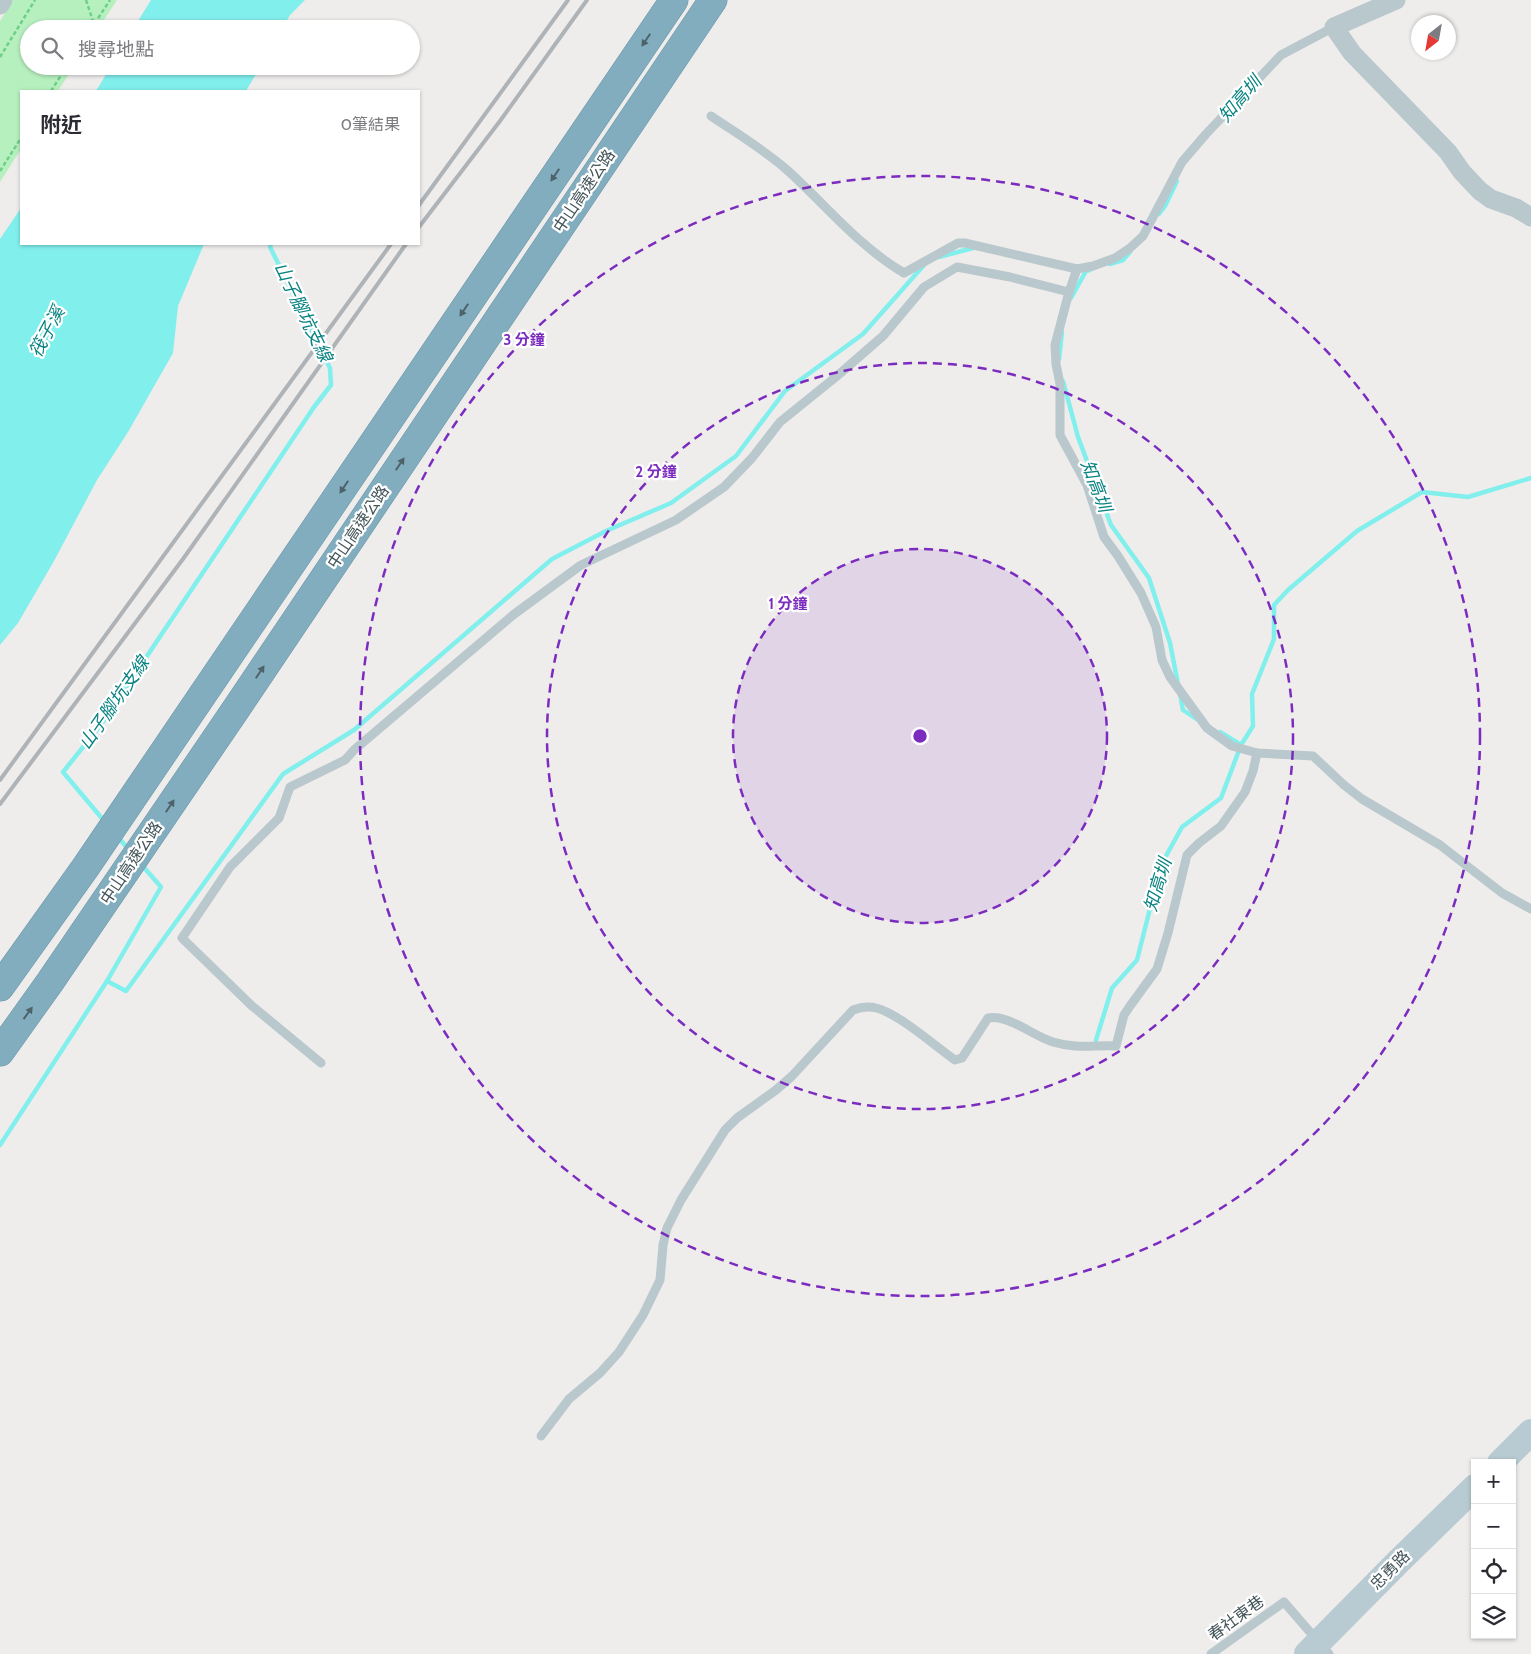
<!DOCTYPE html>
<html lang="zh-TW">
<meta charset="utf-8">
<style>
body{margin:0;font-family:Cabin,"Noto Sans TC",sans-serif;background:#f2f2f3;color:#2b2b33}
.controls{position:absolute;right:15px;bottom:15px;display:grid;overflow:hidden;border-radius:0px;box-shadow:0 1px 4px #0004}
.controls button{width:45px;height:45px;display:grid;place-items:center;padding:0;border:0;border-bottom:1px solid #e1e1e2;background:#fff;color:#2b2b33;font:25px sans-serif}
.compass{position:absolute;left:1411px;top:15px;width:45px;height:45px;border-radius:50%;background:#fff;box-shadow:0 1px 4px #0004;rotate:211deg}
.list{margin:0;padding:0;list-style:none}
h2{display:flex;justify-content:space-between;align-items:center;height:65px;margin:0;padding:0 20px;font-size:21px}
h2 small{font-size:16px;font-weight:400;color:#7c7c81}
.icon{flex:none;width:28px;height:28px;fill:none;stroke:currentColor;stroke-width:2;stroke-linecap:round;stroke-linejoin:round}
.map{position:relative;flex:none;width:1531px;height:1654px;overflow:hidden}
.search{position:absolute;background:#fff;box-shadow:0 1px 4px #0004;left:20px;top:20px;width:400px;height:55px;display:flex;align-items:center;gap:12px;box-sizing:border-box;padding:0 18px;border-radius:28px;color:#7c7c81;font-size:19px}
.panel{position:absolute;background:#fff;box-shadow:0 1px 4px #0004;left:20px;top:90px;width:400px;height:155px;border-radius:0px}
.map>svg:first-child{display:block}
.green{fill:#b7f0bf}
.water{fill:#81efec}
.lines{fill:none;stroke-linecap:round;stroke-linejoin:round}
.stream{stroke:#81efec;stroke-width:4.5}
.highway-casing{stroke:#6c98aa;stroke-width:29}
.path{stroke:#6ecf88;stroke-width:2.5;stroke-dasharray:4 2.5;stroke-linecap:butt}
.lane{stroke:#b9c8cc;stroke-width:9}
.street{stroke:#b9c8cc;stroke-width:19}
.secondary{stroke:#b8cad2;stroke-width:26}
.highway{stroke:#81adbe;stroke-width:28}
.rail{stroke:#aeb3b7;stroke-width:4}
.oneway{fill:#4d6269}
.ring{fill:none;stroke:#7b2cbf;stroke-width:2.5;stroke-dasharray:9 6}
.labels{text-anchor:middle;dominant-baseline:central;stroke-width:4.5;stroke-linejoin:round;paint-order:stroke}
.street-label{font-size:16px;fill:#44555a;stroke:#fff}
.water-label{font-size:18px;font-style:italic;fill:#098482;stroke:#fff}
.centre{fill:#7b2cbf;stroke:#fff;stroke-width:2.5}
.ring-label{font-size:15px;text-anchor:middle;font-weight:bold;fill:#7b2cbf;stroke:#fff;stroke-width:4.5;stroke-linejoin:round;paint-order:stroke}
</style>
<div class="map">
<svg width="1531" height="1654" viewBox="0 0 1531 1654">
<rect width="100%" height="100%" fill="#efecec"/>
<!-- green -->
<polygon class="green" points="13,0 117,0 98,29 29,29 29,66 74,66 58,91 21,91 21,149 0,182 0,21"/>
<!-- water -->
<g class="water">
<polygon points="151,0 305,0 290,15 282,29 133,29"/>
<polygon points="111,66 261,66 246,91 96,91"/>
<polygon points="21,208 21,244 204,244 178,306 173,353 128,432 97,480 54,561 18,623 0,645 0,239"/>
</g>
<g class="lines">
<!-- stream -->
<g class="stream">
<polyline points="1159,214 1165,206 1177,181"/>
<polyline points="939,257 973,248"/>
<polyline points="1110,264 1123,260 1130,252"/>
<polyline points="1071,298 1086,271 1090,270"/>
<polyline points="1059,359 1062,332"/>
<polyline points="1063,381 1078,437 1111,525 1149,578 1170,643 1178,684"/>
<polyline points="1180,694 1183,710 1198,720"/>
<polyline points="1241,745 1253,726 1252,694 1274,639 1274,605 1288,590 1357,531 1422,492 1468,497 1531,478"/>
<polyline points="105,822 63,772 100,726 314,407 331,385 330,368 270,247 271,244"/>
<polyline points="117,836 130,851"/>
<polyline points="107,981 126,991 283,774 354,730 552,559 606,531 671,503 736,456 785,391 863,334 924,265"/>
<polyline points="1096,1040 1112,988 1137,960 1161,865 1182,827 1221,798 1241,745 1220,732"/>
<polyline points="0,1145 107,981 161,887 141,864"/>
</g>
<defs>
<g id="highway">
<polyline points="0,987 85,868 674,0"/>
<polyline points="0,1052 50,982 236,709 713,0"/>
</g>
</defs>
<!-- highway casing -->
<use href="#highway" class="highway-casing"/>
<!-- path -->
<g class="path">
<polyline points="86,0 94,24"/>
<polyline points="91,29 110,0"/>
<polyline points="0,57 35,0"/>
<polyline points="51,91 67,66"/>
<polyline points="0,171 21,138"/>
</g>
<!-- lane -->
<g class="lane">
<path d="M 711,116 C 736,133 763,149 786,169 C 825,204 858,246 904,273 L 958,243 L 965,243 L 1077,269 L 1093,266 L 1115,258 L 1130,248 L 1143,236 L 1182,162 L 1206,134 L 1281,55 L 1334,27"/>
<polyline points="1077,269 1069,292 1055,345 1056,364 1060,384 1060,435 1087,485 1104,537 1118,556 1141,593 1156,627 1162,660 1170,677 1207,728 1232,746 1257,753 1313,756 1344,785 1362,799 1440,845 1502,893 1531,909"/>
<polyline points="321,1063 251,1005 182,938 230,867 279,818 290,787 345,760 354,750 513,615 581,565 676,520 724,487 752,458 780,422 837,376 883,336 924,287 957,267 1010,277 1069,292"/>
<path d="M 541,1436 L 569,1399 L 600,1373 L 619,1352 L 643,1315 L 660,1280 L 663,1245 L 667,1228 L 681,1200 L 725,1130 L 737,1118 L 776,1090 L 792,1076 L 853,1010 C 861,1007 868,1006 876,1008 C 898,1013 935,1046 955,1060 L 962,1058 L 988,1018 C 1008,1014 1033,1036 1053,1042 C 1076,1049 1093,1045 1116,1046 L 1124,1015 L 1130,1006 L 1157,969 L 1168,933 L 1187,855 L 1199,843 L 1221,826 L 1245,792 L 1253,771 L 1257,753"/>
<polyline points="1211,1654 1284,1602 1329,1654"/>
</g>
<!-- street -->
<g class="street">
<polyline points="1396,0 1334,27 1352,53 1448,152 1462,172 1480,191 1491,199 1516,208 1531,217"/>
<polyline points="0,5 3,0"/>
</g>
<!-- secondary -->
<g class="secondary">
<polyline points="1500,1463 1531,1432"/>
<polyline points="1307,1654 1399,1561 1475,1487"/>
</g>
<!-- highway -->
<use href="#highway" class="highway"/>
<!-- rail -->
<g class="rail">
<polyline points="419,205 568,0"/>
<polyline points="419,227 500,121 587,0"/>
<polyline points="0,780 391,244"/>
<polyline points="0,804 183,559 406,244"/>
</g>
</g>
<!-- one-way arrows -->
<defs><path id="oneway-solid" d="M-6-.8H1V-3.2L6.5 0L1 3.2V.8H-6Z" transform="scale(1.25)"/></defs>
<g class="oneway">
<use href="#oneway-solid" transform="translate(646 40) rotate(124)"/>
<use href="#oneway-solid" transform="translate(555 175) rotate(124)"/>
<use href="#oneway-solid" transform="translate(464 310) rotate(124)"/>
<use href="#oneway-solid" transform="translate(400 464) rotate(-56)"/>
<use href="#oneway-solid" transform="translate(344 487) rotate(124)"/>
<use href="#oneway-solid" transform="translate(260 672) rotate(-56)"/>
<use href="#oneway-solid" transform="translate(170 806) rotate(-56)"/>
<use href="#oneway-solid" transform="translate(28 1013) rotate(-54)"/>
</g>
<!-- distance rings -->
<circle cx="920" cy="736" r="187" fill="#7b2cbf" fill-opacity=".12"/>
<g class="ring">
<circle cx="920" cy="736" r="187"/>
<circle cx="920" cy="736" r="373"/>
<circle cx="920" cy="736" r="560"/>
</g>
<g class="labels">
<!-- street labels -->
<g class="street-label">
<text transform="translate(584 191) rotate(-56)">中山高速公路</text>
<text transform="translate(358 527) rotate(-56)">中山高速公路</text>
<text transform="translate(131 863) rotate(-56)">中山高速公路</text>
<text transform="translate(1390 1570) rotate(-45)">忠勇路</text>
<text transform="translate(1236 1618) rotate(-36)">春社東巷</text>
</g>
<!-- water labels -->
<g class="water-label">
<text transform="translate(1240 99) rotate(-49)">知高圳</text>
<text transform="translate(303 312) rotate(64)">山子腳坑支線</text>
<text transform="translate(47 332) rotate(-62)">筏子溪</text>
<text transform="translate(1096 486) rotate(69)">知高圳</text>
<text transform="translate(114 703) rotate(-55)">山子腳坑支線</text>
<text transform="translate(1158 885) rotate(-73)">知高圳</text>
</g>
</g>
<circle cx="920" cy="736" r="8" class="centre"/>
<g class="ring-label">
<text x="524" y="345">3 分鐘</text>
<text x="656" y="477">2 分鐘</text>
<text x="788" y="609">1 分鐘</text>
</g>
</svg>
<div class="controls">
<button>+</button>
<button>−</button>
<button><svg class="icon" aria-label="locate" viewBox="0 0 24 24"><circle cx="12" cy="12" r="6"/><path d="M12 2v4M12 18v4M2 12h4M18 12h4"/></svg></button>
<button><svg class="icon" aria-label="layers" viewBox="0 0 24 24"><path d="M12 4l9 5-9 5-9-5zM3 14l9 5 9-5"/></svg></button>
</div>
<svg class="compass" viewBox="-18 -18 36 36"><path d="M0-13l5 13h-10z" fill="#e53935"/><path d="M0 13l5-13h-10z" fill="#7c7c81"/></svg>
<div class="search"><svg class="icon" aria-label="search" viewBox="0 0 24 24"><circle cx="10" cy="10" r="6"/><path d="M15 15l6 6"/></svg>搜尋地點</div>
<section class="panel">
<h2>附近<small>0筆結果</small></h2>
<ul class="list">
</ul>
</section>
</div>
